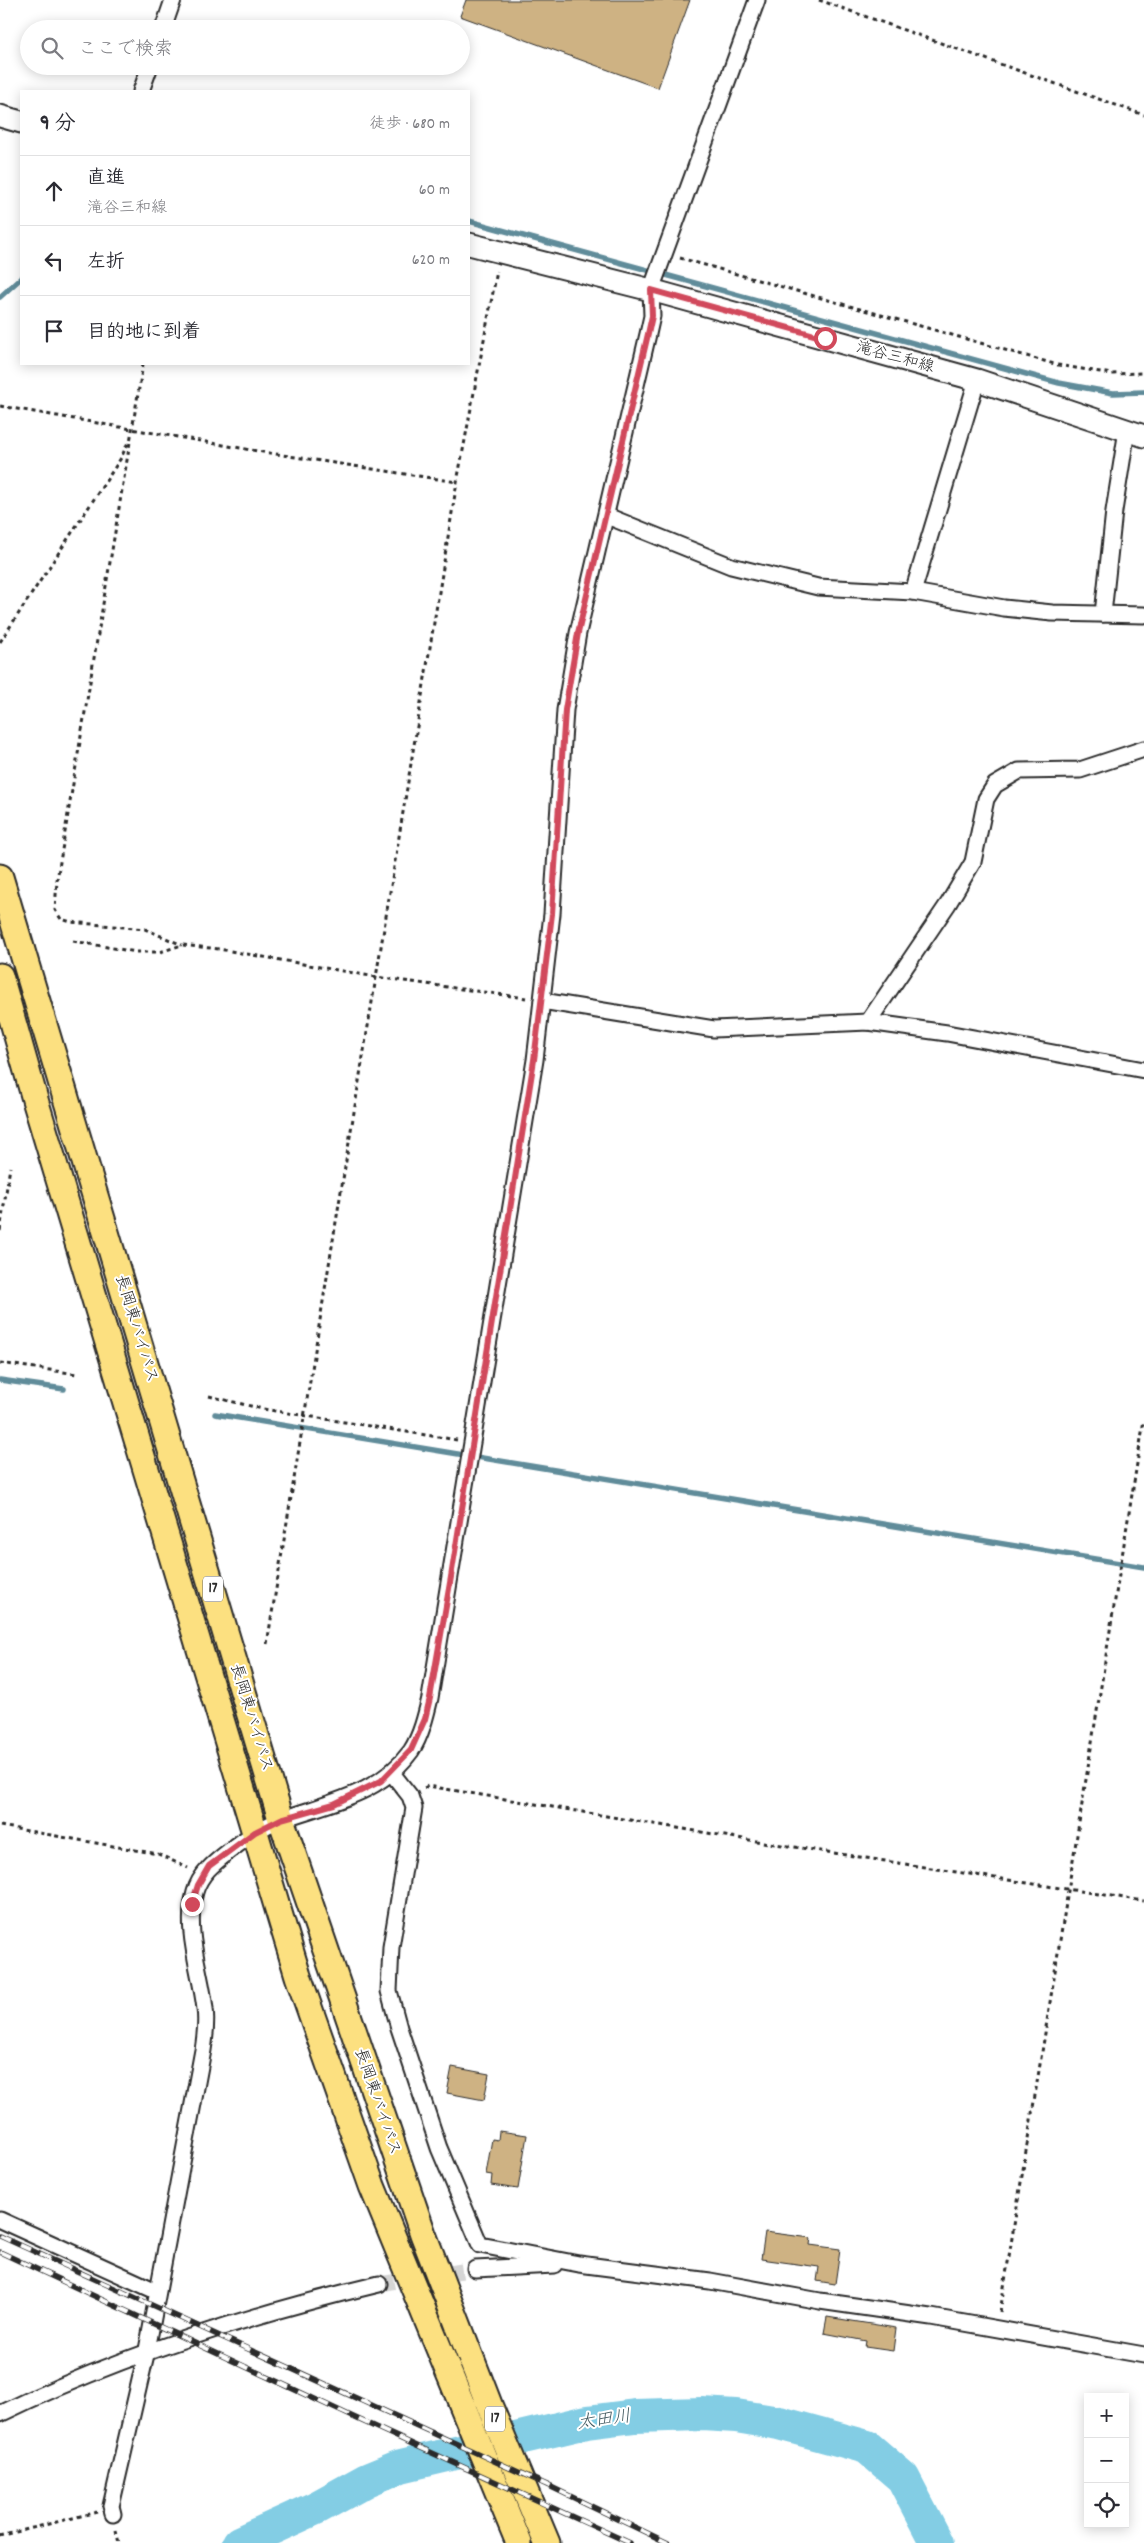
<!DOCTYPE html>
<html lang="ja">
<meta charset="utf-8">
<style>
body{margin:0;font-family:Dekko,"Klee One",sans-serif;background:#f7f7f7;color:#2b2b33}
.controls{position:absolute;right:15px;bottom:15px;display:grid;overflow:hidden;border-radius:0px;box-shadow:0 2px 12px #0003}
.controls button{width:45px;height:45px;display:grid;place-items:center;padding:0;border:0;border-bottom:1px solid #e1e1e2;background:#fff;color:#2b2b33;font:25px sans-serif}
.stop{position:absolute;width:15px;height:15px;margin:-11px;border:4px solid #d1495b;border-radius:50%;background:#fff}
.stop.end{background:#d1495b;border-color:#fff;box-shadow:0 1px 5px #0008}
.list{margin:0;padding:0;list-style:none}
h2{display:flex;justify-content:space-between;align-items:center;height:65px;margin:0;padding:0 20px;font-size:21px}
h2 small{font-size:16px;font-weight:400;color:#7c7c81}
.list li{display:grid;grid-template-columns:32px 1fr auto;gap:15px;align-items:center;box-sizing:border-box;height:70px;padding:0 20px;border-top:1px solid #e1e1e2}
.list b{display:block;font-size:19px;white-space:nowrap}
.list p{margin:0;font-size:16px;white-space:nowrap;color:#7c7c81}
.list em{font-size:16px;font-style:normal;color:#7c7c81}
.icon{flex:none;width:28px;height:28px;fill:none;stroke:currentColor;stroke-width:2;stroke-linecap:round;stroke-linejoin:round}
.map{position:relative;flex:none;width:1144px;height:2543px;overflow:hidden}
.search{position:absolute;background:#fff;box-shadow:0 2px 12px #0003;left:20px;top:20px;width:450px;height:55px;display:flex;align-items:center;gap:12px;box-sizing:border-box;padding:0 18px;border-radius:28px;color:#7c7c81;font-size:19px}
.panel{position:absolute;background:#fff;box-shadow:0 2px 12px #0003;left:20px;top:90px;width:450px;height:275px;border-radius:0px}
.map>svg:first-child{display:block}
.lines{fill:none;stroke-linecap:round;stroke-linejoin:round}
.stream{stroke:#608c9a;stroke-width:5.5}
.river{stroke:#83cde4;stroke-width:34}
.building{fill:#ceb283;stroke:#2b2b2b}
.minor-tunnel{stroke:#d5d5d5;stroke-width:15;stroke-dasharray:15 8;stroke-linecap:butt}
.minor-casing{stroke:#2b2b2b;stroke-width:19}
.secondary-casing{stroke:#2b2b2b;stroke-width:25}
.trunk-casing{stroke:#2b2b2b;stroke-width:29}
.path{stroke:#2b2b2b;stroke-width:3;stroke-dasharray:4 4;stroke-linecap:butt}
.minor{stroke:#fff;stroke-width:15}
.secondary{stroke:#fff;stroke-width:21}
.trunk{stroke:#fce080;stroke-width:25}
.rail-casing{stroke:#2b2b2b;stroke-width:5.5}
.rail{stroke:#fff;stroke-width:4;stroke-dasharray:11;stroke-linecap:butt}
.route{stroke:#d1495b;stroke-width:6}
.labels{text-anchor:middle;dominant-baseline:central;stroke-width:4;stroke-linejoin:round;paint-order:stroke}
.shield{fill:#fff;stroke:#6b6b6b;stroke-width:1}
.shield-label{font-size:15px;font-weight:bold;fill:#2b2b2b}
.street-label{font-size:16px;fill:#2b2b2b;stroke:#fff}
.water-label{font-size:18px;font-style:italic;fill:#455c62;stroke:#fff}
</style>
<div class="map">
<svg width="1144" height="2543" viewBox="0 0 1144 2543">
<rect width="100%" height="100%" fill="#fff"/>
<filter id="ink" filterUnits="userSpaceOnUse"><feTurbulence type="fractalNoise" baseFrequency=".02" numOctaves="2"/><feDisplacementMap in="SourceGraphic" scale="10" xChannelSelector="R" yChannelSelector="G"/><feConvolveMatrix kernelMatrix="1 2 1 2 8 2 1 2 1" color-interpolation-filters="sRGB"/></filter>
<g filter="url(#ink)">
<g class="lines">
<!-- stream -->
<g class="stream">
<polyline points="469,221 1059,383 1113,393 1144,392"/>
<polyline points="0,297 21,278"/>
<polyline points="0,1380 64,1389"/>
<polyline points="215,1414 1144,1567"/>
</g>
<!-- river -->
<polyline class="river" points="239,2543 318,2507 367,2480 401,2466 587,2422 635,2416 702,2414 736,2416 779,2423 867,2447 903,2478 937,2543"/>
</g>
<!-- building -->
<g class="building">
<polygon points="466,0 690,0 658,88 460,16"/>
<polygon points="452,2067 489,2074 484,2100 447,2093"/>
<polygon points="499,2131 527,2135 518,2189 491,2185 492,2175 486,2174 492,2139 498,2140"/>
<polygon points="765,2232 811,2238 810,2245 840,2249 835,2284 817,2281 819,2267 761,2259"/>
<polygon points="827,2317 896,2328 893,2351 865,2347 866,2341 824,2333"/>
</g>
<g class="lines">
<!-- minor-tunnel -->
<polyline class="minor-tunnel" points="379,2284 475,2269"/>
<defs>
<g id="minor">
<polyline points="163,29 173,0"/>
<polyline points="141,91 150,66"/>
<polyline points="607,516 731,566 818,587 913,592 1004,608 1052,613 1144,615"/>
<polyline points="913,592 977,380"/>
<polyline points="1103,614 1114,511 1127,430"/>
<polyline points="542,1001 714,1029 868,1022 947,1033 1144,1070"/>
<polyline points="868,1022 948,904 973,862 986,799 995,785 1019,771 1080,770 1144,749"/>
<polyline points="391,1772 410,1796 414,1808 391,1947 389,1991 399,2028 439,2148 480,2245 579,2264 710,2281 820,2301 931,2317 1144,2355"/>
<polyline points="0,2220 156,2291"/>
<polyline points="475,2269 554,2265"/>
<path d="M 0,2414 C 121,2355 249,2315 379,2284"/>
<path d="M 113,2514 L 111,2506 L 147,2350 L 203,2050 C 205,2037 207,2022 205,2009 C 201,1971 184,1931 195,1892 C 200,1874 214,1863 228,1852 C 245,1839 262,1826 283,1819 C 330,1802 379,1795 411,1751 C 421,1736 426,1715 430,1698 L 535,1060 L 552,914 L 565,710 L 578,633 L 648,334 L 652,316 L 651,290 L 757,0"/>
</g>
<g id="secondary">
<polyline points="0,116 21,122"/>
<polyline points="469,244 651,290 977,380 1144,436"/>
</g>
<g id="trunk">
<polyline points="0,877 281,1819 423,2234 490,2407 547,2543"/>
<polyline points="0,976 36,1103 298,1976 372,2186 519,2543"/>
</g>
</defs>
<!-- minor casing -->
<use href="#minor" class="minor-casing"/>
<!-- secondary casing -->
<use href="#secondary" class="secondary-casing"/>
<!-- trunk casing -->
<use href="#trunk" class="trunk-casing"/>
<!-- path -->
<g class="path">
<polyline points="819,0 1144,115"/>
<polyline points="680,258 1058,365 1112,374 1144,373"/>
<polyline points="143,364 57,880 55,910 61,919 71,922 145,929 182,945"/>
<polyline points="0,406 263,452 457,482"/>
<polyline points="0,642 121,458 129,440"/>
<polyline points="73,941 136,952 160,952 182,945 219,949 376,977 526,998"/>
<polyline points="0,1231 10,1167"/>
<polyline points="0,1363 77,1374"/>
<polyline points="209,1396 263,1409 457,1440"/>
<polyline points="267,1644 457,482 497,271"/>
<polyline points="424,1788 428,1786 743,1839 1144,1901"/>
<polyline points="0,1826 158,1854 188,1868"/>
<polyline points="1000,2312 1144,1420"/>
<polyline points="116,2530 119,2543"/>
<polyline points="0,2536 97,2512"/>
</g>
<!-- minor -->
<use href="#minor" class="minor"/>
<!-- secondary -->
<use href="#secondary" class="secondary"/>
<!-- trunk -->
<use href="#trunk" class="trunk"/>
<defs>
<g id="rail">
<polyline points="0,2236 547,2485 668,2543"/>
<polyline points="0,2252 351,2416 630,2543"/>
</g>
</defs>
<!-- rail casing -->
<use href="#rail" class="rail-casing"/>
<!-- rail -->
<use href="#rail" class="rail"/>
</g>
</g>
<g class="lines" filter="url(#ink)">
<!-- route -->
<polyline class="route" points="192,1904 198,1885 209,1866 255,1832 281,1819 334,1804 381,1781 411,1750 425,1719 430,1698 451,1577 534,1060 552,914 565,710 578,633 648,334 652,316 651,290 825,338"/>
</g>
<g class="labels">
<!-- shield labels -->
<g class="shield">
<rect x="203" y="1576.5" width="20" height="25" rx="4"/>
<rect x="485" y="2406.5" width="20" height="25" rx="4"/>
</g>
<g class="shield-label">
<text x="213" y="1589">17</text>
<text x="495" y="2419">17</text>
</g>
<!-- street labels -->
<g class="street-label">
<text transform="translate(895 358) rotate(15)">滝谷三和線</text>
<text transform="translate(136 1329) rotate(73)">長岡東バイパス</text>
<text transform="translate(251 1718) rotate(73)">長岡東バイパス</text>
<text transform="translate(377 2102) rotate(71)">長岡東バイパス</text>
</g>
<!-- water labels -->
<g class="water-label">
<text transform="translate(604 2421) rotate(-8)">太田川</text>
</g>
</g>
</svg>
<div class="controls">
<button>+</button>
<button>−</button>
<button><svg class="icon" aria-label="locate" viewBox="0 0 24 24"><circle cx="12" cy="12" r="6"/><path d="M12 2v4M12 18v4M2 12h4M18 12h4"/></svg></button>
</div>
<div class="stop" style="left:825px;top:338px"></div>
<div class="stop end" style="left:192px;top:1904px"></div>
<div class="search"><svg class="icon" aria-label="search" viewBox="0 0 24 24"><circle cx="10" cy="10" r="6"/><path d="M15 15l6 6"/></svg>ここで検索</div>
<section class="panel">
<h2>9 分<small>徒歩 · 680 m</small></h2>
<ul class="list">
<li><svg class="icon" aria-label="ahead" viewBox="0 0 24 24"><path d="M12 20V5M6 11l6-6 6 6"/></svg><div><b>直進</b><p>滝谷三和線</p></div><em>60 m</em></li>
<li><svg class="icon" aria-label="left" viewBox="0 0 24 24"><path d="M17 20v-9H6M10 6l-5 5 5 5"/></svg><div><b>左折</b></div><em>620 m</em></li>
<li><svg class="icon" aria-label="arrive" viewBox="0 0 24 24"><path d="M6 21V4h12l-3 4 3 4H6"/></svg><div><b>目的地に到着</b></div></li>
</ul>
</section>
</div>
